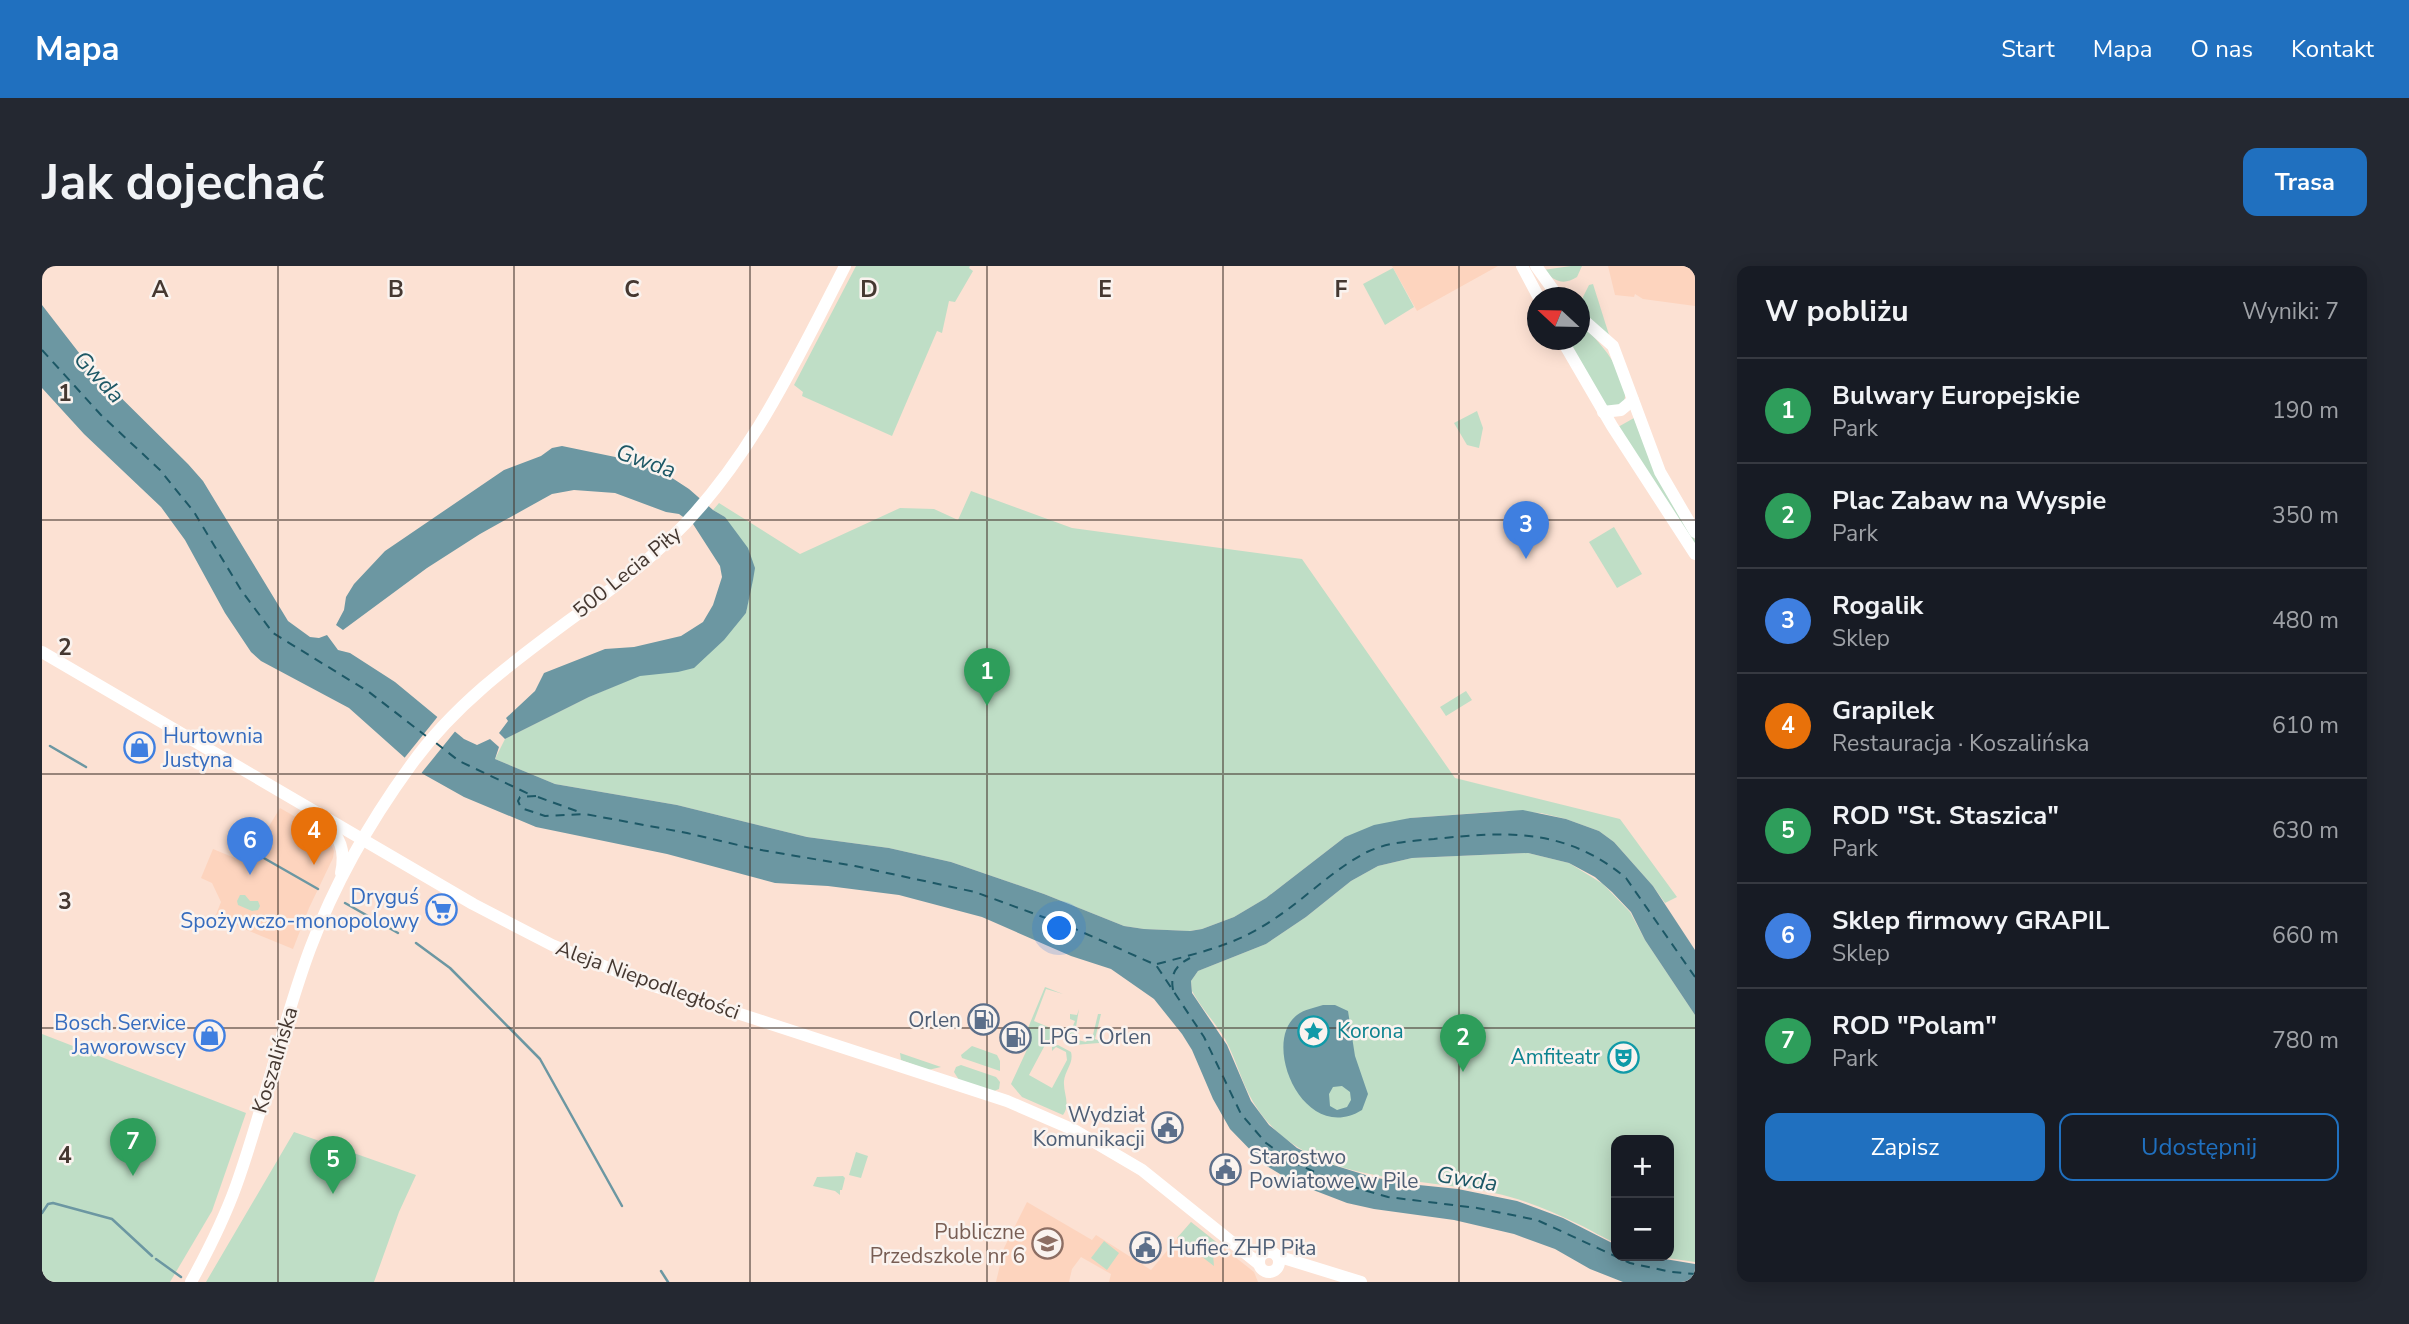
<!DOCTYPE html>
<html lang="pl">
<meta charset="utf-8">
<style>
body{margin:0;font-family:"Nunito Sans",sans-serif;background:#242831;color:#f1f3f6}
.controls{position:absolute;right:21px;bottom:21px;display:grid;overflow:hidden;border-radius:14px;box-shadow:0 4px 18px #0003}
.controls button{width:63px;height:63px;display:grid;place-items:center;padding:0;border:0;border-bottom:2px solid #363941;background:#171b24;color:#f1f3f6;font:35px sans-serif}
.compass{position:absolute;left:1485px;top:21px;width:63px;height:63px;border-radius:50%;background:#171b24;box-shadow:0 4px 18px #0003;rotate:292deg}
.you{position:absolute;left:1018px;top:663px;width:24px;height:24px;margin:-18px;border:5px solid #fff;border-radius:50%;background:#1a73e8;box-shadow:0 0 0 10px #1a73e833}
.badge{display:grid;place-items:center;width:46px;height:46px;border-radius:50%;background:#2070bf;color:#fff;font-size:23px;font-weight:700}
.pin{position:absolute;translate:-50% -58px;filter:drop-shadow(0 2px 4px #0008)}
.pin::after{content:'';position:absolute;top:37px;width:24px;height:21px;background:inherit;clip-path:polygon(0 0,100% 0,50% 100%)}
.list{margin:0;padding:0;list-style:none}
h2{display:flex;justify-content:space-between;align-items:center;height:91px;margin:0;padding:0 28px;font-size:30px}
h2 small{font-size:23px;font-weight:400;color:#9ea1a6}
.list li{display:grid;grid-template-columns:46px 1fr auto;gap:21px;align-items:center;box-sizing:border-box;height:105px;padding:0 28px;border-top:2px solid #363941}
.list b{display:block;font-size:26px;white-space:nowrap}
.list p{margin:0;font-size:23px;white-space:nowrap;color:#9ea1a6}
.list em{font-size:23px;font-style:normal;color:#9ea1a6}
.actions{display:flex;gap:14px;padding:21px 28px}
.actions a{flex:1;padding:16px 0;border:2px solid #2070bf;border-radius:14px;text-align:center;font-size:24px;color:#2070bf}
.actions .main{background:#2070bf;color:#fff}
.map{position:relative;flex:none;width:1653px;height:1016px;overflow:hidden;border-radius:14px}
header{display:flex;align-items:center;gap:42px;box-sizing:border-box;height:98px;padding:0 35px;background:#2070bf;color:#fff}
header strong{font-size:33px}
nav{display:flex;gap:38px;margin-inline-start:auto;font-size:24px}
.intro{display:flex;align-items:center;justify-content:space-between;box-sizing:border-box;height:168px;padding:0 42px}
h1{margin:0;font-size:49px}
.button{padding:18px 32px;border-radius:14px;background:#2070bf;color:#fff;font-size:24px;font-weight:700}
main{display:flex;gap:42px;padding:0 42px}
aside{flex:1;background:#171b24;border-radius:14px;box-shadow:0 4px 18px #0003}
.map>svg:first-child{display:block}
.built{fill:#fdd4be}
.green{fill:#bfdec6}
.water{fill:#6c97a2;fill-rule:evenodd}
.pier{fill:#fce1d3}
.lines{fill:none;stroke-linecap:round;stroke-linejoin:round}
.stream{stroke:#6c97a2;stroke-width:2.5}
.ferry{stroke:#1d5866;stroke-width:2;stroke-dasharray:9 7;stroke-linecap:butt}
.tertiary{stroke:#fff;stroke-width:12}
.secondary{stroke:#fff;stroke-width:12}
.grid{fill:none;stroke:#453831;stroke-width:2;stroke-opacity:0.55}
.labels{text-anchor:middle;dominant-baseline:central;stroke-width:5;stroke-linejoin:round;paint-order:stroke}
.street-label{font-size:21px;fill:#453831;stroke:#faf3ef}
.shop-label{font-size:21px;fill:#366cbe;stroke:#faf3ef;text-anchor:end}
.service-label{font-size:21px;fill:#4e5e75;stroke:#faf3ef;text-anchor:start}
.culture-label{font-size:21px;fill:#0d838f;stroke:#faf3ef;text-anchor:start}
.education-label{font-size:21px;fill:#785e54;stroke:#faf3ef;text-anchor:end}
.water-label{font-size:23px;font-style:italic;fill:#1d5866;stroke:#faf3ef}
.grid-label{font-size:23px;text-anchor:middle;font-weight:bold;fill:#453831;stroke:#faf3ef;stroke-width:5;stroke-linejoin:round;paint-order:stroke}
</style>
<header>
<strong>Mapa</strong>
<nav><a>Start</a><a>Mapa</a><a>O nas</a><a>Kontakt</a></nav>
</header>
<div class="intro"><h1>Jak dojechać</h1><a class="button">Trasa</a></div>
<main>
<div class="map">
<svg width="1653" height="1016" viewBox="0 0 1653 1016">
<rect width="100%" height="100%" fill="#fce1d3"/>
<!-- built -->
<g class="built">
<polygon points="1350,0 1456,0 1375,45"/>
<polygon points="1566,0 1653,0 1653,40 1601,33 1593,28 1592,31 1573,29"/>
<polygon points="238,542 285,569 292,585 291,592 267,642 251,683 173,651 179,636 170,617 159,612 171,583 205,597"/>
<polygon points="985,936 1050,974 1054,969 1109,1004 1149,956 1212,1006 1216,1016 1067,1016 1069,1008 1039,991 1030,1003 1027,1016 954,1016 962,982"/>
</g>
<!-- green -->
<g class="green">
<polygon points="814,0 928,0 927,2 931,5 913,36 907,35 900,67 895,65 850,170 760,130 761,126 752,119"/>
<path d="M 1529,0 L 1540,0 L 1535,11 C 1521,20 1512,15 1501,4 Z"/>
<polygon points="1351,2 1372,41 1343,59 1321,18"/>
<polygon points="1551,18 1568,72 1538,45 1538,37 1547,19"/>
<path d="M 1538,57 C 1555,72 1590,112 1582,136 L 1569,142 L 1562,138 L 1526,74 L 1538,74 Z"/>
<polygon points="1435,145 1441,162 1437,182 1425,179 1412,157"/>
<polygon points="1592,152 1614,209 1653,274 1653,279 1576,161"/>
<polygon points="929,225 1030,262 1260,293 1413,512 1578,553 1635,631 1623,637 1611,620 1572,576 1557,565 1524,553 1499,547 1464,545 1368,552 1303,571 1224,632 1192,651 1160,663 1147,665 1102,663 1082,660 1002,628 909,596 847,582 765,571 635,539 513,518 453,493 463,473 547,431 598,409 642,404 704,347 707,331 683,251 671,244 677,237 758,288 858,242 892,243 916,254"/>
<polygon points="1572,261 1600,308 1575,322 1547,276"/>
<polygon points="1424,425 1430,434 1404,450 1398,441"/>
<path d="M 1486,587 L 1527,597 L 1561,618 L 1588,646 L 1603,674 L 1653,749 L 1653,996 L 1611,990 L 1627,990 L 1627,874 L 1574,874 L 1574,977 C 1561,972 1549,964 1536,958 C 1509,945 1481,933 1452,927 C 1373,910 1270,919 1217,845 C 1201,823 1196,797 1183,773 C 1173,756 1159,742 1150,725 L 1149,715 L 1156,705 L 1224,678 L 1264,651 L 1309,615 L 1336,600 L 1370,592 Z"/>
<polygon points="198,629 203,629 208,635 216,635 218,640 216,644 210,645 196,639 195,635"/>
<path d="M 1003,721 L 1021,728 L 1004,723 L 992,755 L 1011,763 L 1013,767 L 1003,779 L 987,809 L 1010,822 L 1025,794 L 1024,786 L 1014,781 L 1010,785 L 1010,781 L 1016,779 L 1029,786 C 1032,797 1023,804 1022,815 C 1021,827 1029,838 1021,849 L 980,831 L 969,818 L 988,777 L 981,774 Z"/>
<polygon points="1037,743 1032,773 1044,776 1046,773 1050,773 1056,748 1059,748 1053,773 1059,775 1057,777 1032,779 1021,772 1021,767 1027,769 1033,755 1028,753 1028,748 1035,749"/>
<polygon points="0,768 204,847 170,945 128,1016 0,1016"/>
<polygon points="930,780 955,789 958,795 958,805 920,792 919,789"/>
<polygon points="858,787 899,801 886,804 859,794"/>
<polygon points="919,799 954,811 958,816 957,823 952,825 917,814 912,806 914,801"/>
<polygon points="252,866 374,909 357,946 332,1016 164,1016"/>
<polygon points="814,886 826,890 819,912 807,909"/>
<polygon points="801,910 803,912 800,924 798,924 798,929 793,925 771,920 775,911"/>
<polygon points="1149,956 1178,979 1171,988 1172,1000 1135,972"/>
<polygon points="1062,975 1077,987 1065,1004 1049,992"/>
</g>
<!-- water -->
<g class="water">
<polygon points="0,39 48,101 146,198 161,215 246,355 268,371 277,372 285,369 296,384 308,387 353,416 422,473 435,479 448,473 457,481 453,493 513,518 635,539 765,571 847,582 909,596 1002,628 1082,660 1102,663 1148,665 1160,663 1192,651 1224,632 1303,571 1332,559 1368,552 1481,544 1524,553 1557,565 1572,576 1611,620 1653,684 1653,749 1603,674 1589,646 1570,626 1553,611 1527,597 1486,587 1370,592 1336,600 1309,615 1264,651 1224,678 1156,705 1149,715 1150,727 1185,779 1209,835 1227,859 1255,882 1285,897 1330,911 1367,918 1416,923 1475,935 1521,952 1574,979 1574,990 1605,990 1653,998 1653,1016 1581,1016 1548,1003 1513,983 1472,968 1412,954 1332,943 1305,937 1253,917 1223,899 1188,863 1171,833 1150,784 1140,768 1112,733 1069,703 1029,690 940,651 857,629 786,620 733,617 625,588 494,561 422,531 381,508 307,442 219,395 209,386 183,347 143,274 119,241 42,168 0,122"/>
<polygon points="520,180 583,193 624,208 647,223 671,244 683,251 706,282 713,302 711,314 704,347 682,374 652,402 636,406 598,410 547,431 463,473 457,467 466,455 464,452 493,425 502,407 563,383 592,381 639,370 661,356 671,339 680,311 678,300 651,258 637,248 624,246 573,227 532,224 510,228 438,268 385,302 301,364 294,359 302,344 304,331 312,318 343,285 462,204 499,190 510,182"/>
<path d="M 1281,739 L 1293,739 L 1306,745 L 1313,790 L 1326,828 L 1320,844 C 1262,880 1218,777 1255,749 C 1263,743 1272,742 1281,739 ZM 1272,753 L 1280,758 L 1283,764 L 1278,773 L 1270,775 L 1263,770 L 1261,764 L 1264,758 ZM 1300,820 L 1308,826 L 1309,834 L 1305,841 L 1295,844 L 1288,840 L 1287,828 L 1291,821 Z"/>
</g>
<!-- pier -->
<polygon class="pier" points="397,449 415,463 377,510 360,495"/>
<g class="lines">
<!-- stream -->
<g class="stream">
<polyline points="8,480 44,501"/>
<polyline points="213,587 276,623"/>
<polyline points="303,637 356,667"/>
<polyline points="374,677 408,702 498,793 580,940"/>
<polyline points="0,947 6,938 11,937 70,953 110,990"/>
<polyline points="114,993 139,1011"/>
<polyline points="619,1005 626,1016"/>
</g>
<!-- ferry -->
<g class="ferry">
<polyline points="0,84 59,149 118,204 152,246 199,324 231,367 327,426 384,470"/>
<polyline points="394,477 417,495 487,528"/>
<polyline points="494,530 478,531 476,535 479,542 503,550 543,548 645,567 713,583 813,600 933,626 1031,662 1114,699 1162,771 1199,848 1224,877 1249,895 1294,916 1346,931 1435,942 1495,954 1588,997 1629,1006 1653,1008"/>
<polyline points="496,531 540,547"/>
<path d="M 1115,698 C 1156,687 1194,679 1229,655 C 1262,634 1290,604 1325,586 C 1346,576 1369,575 1392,573 C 1466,565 1524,562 1584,612 L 1653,711"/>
<path d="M 1131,724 C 1128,708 1134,699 1148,692"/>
</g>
<!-- tertiary -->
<g class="tertiary">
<polyline points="0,386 431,638 510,679 606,718 965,835 1032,864 1100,904 1217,998"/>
<path d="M 282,555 C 298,571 304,584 299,607"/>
<circle cx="1227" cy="996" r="10"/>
<polyline points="1235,990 1319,1016"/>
<path d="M 149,1016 C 166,985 182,953 194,920 C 222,842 239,761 268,683 C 292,619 329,554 369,499 C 437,404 543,353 626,275 C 706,199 753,97 803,0"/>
</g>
<!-- secondary -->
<g class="secondary">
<polyline points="1480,0 1497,32"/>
<polyline points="1494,0 1517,32"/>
<polyline points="1538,51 1571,80 1618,206 1653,266"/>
<polyline points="1520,74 1570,160 1653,288"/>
<polyline points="1561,146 1579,144 1591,134"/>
</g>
</g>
<!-- grid -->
<path class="grid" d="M 236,0 L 236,1016M 472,0 L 472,1016M 708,0 L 708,1016M 945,0 L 945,1016M 1181,0 L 1181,1016M 1417,0 L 1417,1016M 0,254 L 1653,254M 0,508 L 1653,508M 0,762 L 1653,762"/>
<!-- icons -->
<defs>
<symbol id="shop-ring" viewBox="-11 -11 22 22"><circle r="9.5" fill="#faf3ef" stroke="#3f7fe0" stroke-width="1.5"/><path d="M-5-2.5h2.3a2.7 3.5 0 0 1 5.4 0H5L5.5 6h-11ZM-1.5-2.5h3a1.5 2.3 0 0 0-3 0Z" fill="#3f7fe0"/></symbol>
<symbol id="supermarket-ring" viewBox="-11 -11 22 22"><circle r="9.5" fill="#faf3ef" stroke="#3f7fe0" stroke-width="1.5"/><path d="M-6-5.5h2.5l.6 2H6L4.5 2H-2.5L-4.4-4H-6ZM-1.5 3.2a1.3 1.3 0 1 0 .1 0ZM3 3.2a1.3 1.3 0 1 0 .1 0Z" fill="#3f7fe0"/></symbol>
<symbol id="fuel-ring" viewBox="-11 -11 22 22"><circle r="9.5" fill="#faf3ef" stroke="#5c6f8a" stroke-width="1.5"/><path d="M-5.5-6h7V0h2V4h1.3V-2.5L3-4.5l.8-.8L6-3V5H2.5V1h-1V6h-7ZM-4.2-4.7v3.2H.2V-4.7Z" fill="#5c6f8a"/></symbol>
<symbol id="sight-ring" viewBox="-11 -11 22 22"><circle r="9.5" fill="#faf3ef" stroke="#0f9aa8" stroke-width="1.5"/><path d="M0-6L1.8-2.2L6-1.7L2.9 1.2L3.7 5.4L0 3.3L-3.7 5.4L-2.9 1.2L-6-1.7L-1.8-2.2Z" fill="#0f9aa8"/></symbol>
<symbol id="theatre-ring" viewBox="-11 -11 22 22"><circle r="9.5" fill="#faf3ef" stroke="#0f9aa8" stroke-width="1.5"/><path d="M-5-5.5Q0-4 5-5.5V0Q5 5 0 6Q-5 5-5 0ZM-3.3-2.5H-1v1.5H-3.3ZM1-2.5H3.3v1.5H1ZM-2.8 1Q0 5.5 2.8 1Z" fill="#0f9aa8"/></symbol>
<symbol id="civic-ring" viewBox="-11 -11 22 22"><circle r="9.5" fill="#faf3ef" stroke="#5c6f8a" stroke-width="1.5"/><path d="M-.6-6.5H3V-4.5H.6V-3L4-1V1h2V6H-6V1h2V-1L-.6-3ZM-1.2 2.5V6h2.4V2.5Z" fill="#5c6f8a"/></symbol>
<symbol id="school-ring" viewBox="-11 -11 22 22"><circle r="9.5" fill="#faf3ef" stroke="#8d6e63" stroke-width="1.5"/><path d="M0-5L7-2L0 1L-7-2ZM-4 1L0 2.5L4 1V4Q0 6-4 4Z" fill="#8d6e63"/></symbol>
</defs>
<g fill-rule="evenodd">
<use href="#shop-ring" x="80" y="464" width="35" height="35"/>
<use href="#supermarket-ring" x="382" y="626" width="35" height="35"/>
<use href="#fuel-ring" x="924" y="736" width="35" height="35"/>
<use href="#sight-ring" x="1254" y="748" width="35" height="35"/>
<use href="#shop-ring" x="150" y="752" width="35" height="35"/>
<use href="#fuel-ring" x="956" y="754" width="35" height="35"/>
<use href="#theatre-ring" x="1564" y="774" width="35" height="35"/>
<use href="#civic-ring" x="1108" y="844" width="35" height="35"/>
<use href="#civic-ring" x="1166" y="886" width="35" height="35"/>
<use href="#school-ring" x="988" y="960" width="35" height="35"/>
<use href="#civic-ring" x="1086" y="964" width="35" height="35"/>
</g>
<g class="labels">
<!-- street labels -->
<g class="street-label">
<text transform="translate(585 306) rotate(-39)">500 Lecia Piły</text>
<text transform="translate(606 714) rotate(20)">Aleja Niepodległości</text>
<text transform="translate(233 794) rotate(-73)">Koszalińska</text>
</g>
<!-- shop labels -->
<g class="shop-label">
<text x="121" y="470" text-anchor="start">Hurtownia<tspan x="121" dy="24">Justyna</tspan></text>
<text x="377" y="631">Dryguś<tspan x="377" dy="24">Spożywczo-monopolowy</tspan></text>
<text x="144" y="757">Bosch Service<tspan x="144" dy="24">Jaworowscy</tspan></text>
</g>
<!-- service labels -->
<g class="service-label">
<text x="919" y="754" text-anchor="end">Orlen</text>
<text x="997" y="771">LPG - Orlen</text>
<text x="1103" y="849" text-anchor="end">Wydział<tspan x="1103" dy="24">Komunikacji</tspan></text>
<text x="1207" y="891">Starostwo<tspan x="1207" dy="24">Powiatowe w Pile</tspan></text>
<text x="1126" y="982">Hufiec ZHP Piła</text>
</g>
<!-- culture labels -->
<g class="culture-label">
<text x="1295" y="765">Korona</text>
<text x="1558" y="791" text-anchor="end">Amfiteatr</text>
</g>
<!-- education labels -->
<g class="education-label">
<text x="983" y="966">Publiczne<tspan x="983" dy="24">Przedszkole nr 6</tspan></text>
</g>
<!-- water labels -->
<g class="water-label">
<text transform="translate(57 111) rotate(47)">Gwda</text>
<text transform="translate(604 195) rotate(19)">Gwda</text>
<text transform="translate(1425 913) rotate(9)">Gwda</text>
</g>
</g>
<g class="grid-label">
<text x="118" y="31">A</text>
<text x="354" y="31">B</text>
<text x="590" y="31">C</text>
<text x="827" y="31">D</text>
<text x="1063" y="31">E</text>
<text x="1299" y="31">F</text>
<text x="23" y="135">1</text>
<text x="23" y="389">2</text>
<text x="23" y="643">3</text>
<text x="23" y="897">4</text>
</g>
</svg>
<div class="controls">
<button>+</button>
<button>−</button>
</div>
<svg class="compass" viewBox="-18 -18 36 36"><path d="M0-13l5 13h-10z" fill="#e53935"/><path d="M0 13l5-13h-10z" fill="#9ea1a6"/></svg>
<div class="you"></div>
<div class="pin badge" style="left:945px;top:440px;background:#2e9e5b">1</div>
<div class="pin badge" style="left:1421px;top:806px;background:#2e9e5b">2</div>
<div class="pin badge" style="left:1484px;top:293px;background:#3f7fe0">3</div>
<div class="pin badge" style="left:272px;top:599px;background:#e8710a">4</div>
<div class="pin badge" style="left:291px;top:928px;background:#2e9e5b">5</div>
<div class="pin badge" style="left:208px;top:609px;background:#3f7fe0">6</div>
<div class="pin badge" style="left:91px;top:910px;background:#2e9e5b">7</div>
</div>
<aside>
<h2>W pobliżu<small>Wyniki: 7</small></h2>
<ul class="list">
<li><span class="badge" style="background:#2e9e5b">1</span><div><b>Bulwary Europejskie</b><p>Park</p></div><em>190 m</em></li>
<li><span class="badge" style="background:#2e9e5b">2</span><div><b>Plac Zabaw na Wyspie</b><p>Park</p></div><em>350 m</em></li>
<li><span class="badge" style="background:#3f7fe0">3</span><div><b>Rogalik</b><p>Sklep</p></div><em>480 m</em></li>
<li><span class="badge" style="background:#e8710a">4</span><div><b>Grapilek</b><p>Restauracja · Koszalińska</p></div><em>610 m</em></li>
<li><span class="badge" style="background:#2e9e5b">5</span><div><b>ROD &quot;St. Staszica&quot;</b><p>Park</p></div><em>630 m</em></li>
<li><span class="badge" style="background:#3f7fe0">6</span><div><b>Sklep firmowy GRAPIL</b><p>Sklep</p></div><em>660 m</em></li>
<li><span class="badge" style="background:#2e9e5b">7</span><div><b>ROD &quot;Polam&quot;</b><p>Park</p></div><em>780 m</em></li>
</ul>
<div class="actions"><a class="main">Zapisz</a><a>Udostępnij</a></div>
</aside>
</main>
